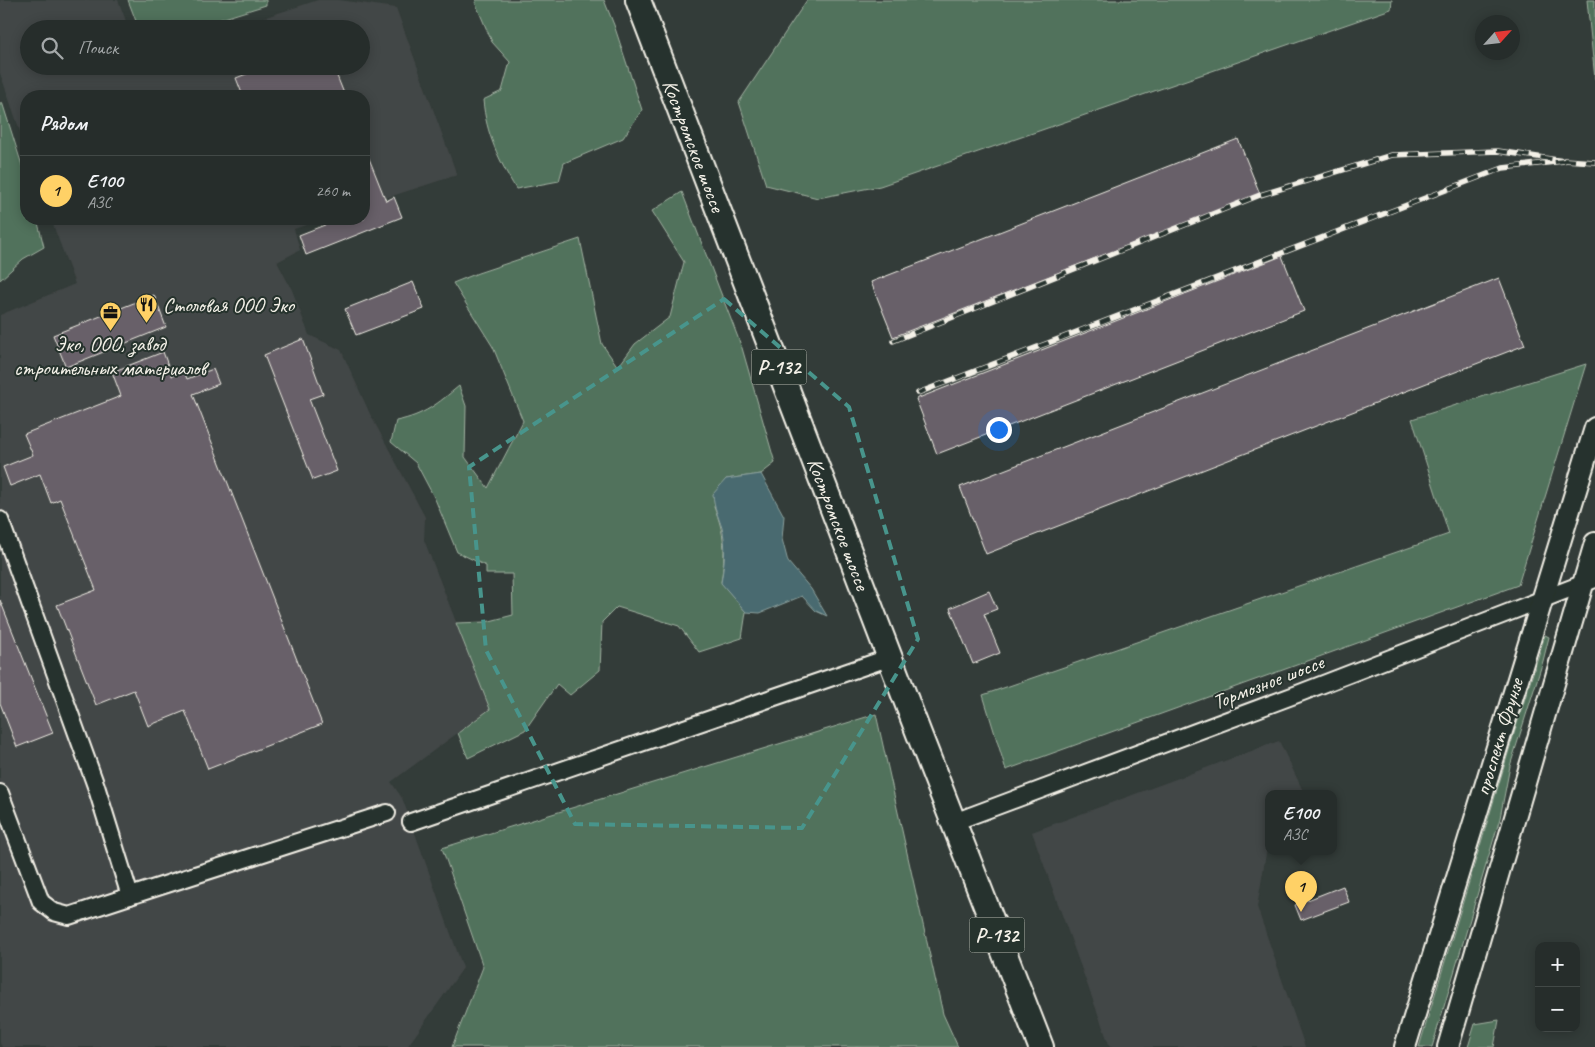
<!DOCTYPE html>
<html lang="ru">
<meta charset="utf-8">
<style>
body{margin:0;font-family:Caveat,sans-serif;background:#2e3533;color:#f1f3f6}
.controls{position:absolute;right:15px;bottom:15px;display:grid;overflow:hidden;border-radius:10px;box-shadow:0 2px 12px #0003}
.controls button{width:45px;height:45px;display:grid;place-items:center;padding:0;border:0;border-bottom:1px solid #424947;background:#262d2b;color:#f1f3f6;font:25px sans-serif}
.compass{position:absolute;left:1475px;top:15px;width:45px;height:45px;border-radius:50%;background:#262d2b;box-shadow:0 2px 12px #0003;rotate:63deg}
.you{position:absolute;left:998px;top:429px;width:18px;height:18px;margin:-12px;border:4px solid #fff;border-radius:50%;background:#1a73e8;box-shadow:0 0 0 8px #1a73e833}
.badge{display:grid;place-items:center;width:32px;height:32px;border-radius:50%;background:#ffd166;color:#111;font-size:16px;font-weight:700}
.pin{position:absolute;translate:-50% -41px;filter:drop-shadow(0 1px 2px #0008)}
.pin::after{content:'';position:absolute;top:26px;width:18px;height:15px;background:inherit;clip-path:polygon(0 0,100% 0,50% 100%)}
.popup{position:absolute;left:1265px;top:790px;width:72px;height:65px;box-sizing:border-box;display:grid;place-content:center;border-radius:10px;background:#262d2b;filter:drop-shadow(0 1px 4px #0005);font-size:16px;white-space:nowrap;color:#a4a8a9}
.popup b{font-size:19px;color:#f1f3f6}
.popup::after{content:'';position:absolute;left:50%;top:100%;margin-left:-10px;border:10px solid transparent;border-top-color:#262d2b}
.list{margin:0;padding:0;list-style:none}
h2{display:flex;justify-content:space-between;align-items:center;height:65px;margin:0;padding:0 20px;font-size:21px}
h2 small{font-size:16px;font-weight:400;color:#a4a8a9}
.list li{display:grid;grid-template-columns:32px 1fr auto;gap:15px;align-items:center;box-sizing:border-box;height:70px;padding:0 20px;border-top:1px solid #424947}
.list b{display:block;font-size:19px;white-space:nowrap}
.list p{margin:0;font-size:16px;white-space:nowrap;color:#a4a8a9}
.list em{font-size:16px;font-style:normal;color:#a4a8a9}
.icon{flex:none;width:28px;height:28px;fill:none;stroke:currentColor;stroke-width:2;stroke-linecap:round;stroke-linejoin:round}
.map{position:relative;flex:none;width:1595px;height:1047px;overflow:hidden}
.search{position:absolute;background:#262d2b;box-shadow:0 2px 12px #0003;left:20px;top:20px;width:350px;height:55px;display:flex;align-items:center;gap:12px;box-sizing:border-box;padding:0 18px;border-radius:28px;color:#a4a8a9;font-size:19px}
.panel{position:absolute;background:#262d2b;box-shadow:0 2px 12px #0003;left:20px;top:90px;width:350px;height:135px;border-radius:20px}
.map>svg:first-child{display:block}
.built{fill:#434747}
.green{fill:#51725c;stroke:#a2b2a2}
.water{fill:#486b6f;stroke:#8da19f}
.building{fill:#676069;stroke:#f4f1e8}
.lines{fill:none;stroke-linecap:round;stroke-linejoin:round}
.minor-casing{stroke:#f4f1e8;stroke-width:20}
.major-casing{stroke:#f4f1e8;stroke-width:24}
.highway-casing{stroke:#f4f1e8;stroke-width:28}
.minor{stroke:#26332d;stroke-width:16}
.major{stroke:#26332d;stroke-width:20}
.highway{stroke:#26332d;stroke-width:24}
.rail-casing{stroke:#f4f1e8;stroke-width:5.5}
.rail{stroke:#26332d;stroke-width:4;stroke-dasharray:11;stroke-linecap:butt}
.marked{fill:none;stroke:#48958c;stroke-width:4;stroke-dasharray:10 6;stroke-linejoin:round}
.labels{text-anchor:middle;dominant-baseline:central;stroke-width:4;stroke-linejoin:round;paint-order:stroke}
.shield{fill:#26332d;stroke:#b6b8b0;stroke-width:1}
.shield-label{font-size:20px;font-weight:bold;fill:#f4f1e8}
.street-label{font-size:21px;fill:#f4f1e8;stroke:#26332d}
.poi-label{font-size:21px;fill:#f4f1e8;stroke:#26332d;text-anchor:start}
</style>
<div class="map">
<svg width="1595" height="1047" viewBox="0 0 1595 1047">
<rect width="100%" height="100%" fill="#333c39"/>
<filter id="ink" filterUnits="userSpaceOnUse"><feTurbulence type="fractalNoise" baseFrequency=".02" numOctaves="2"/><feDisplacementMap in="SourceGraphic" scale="10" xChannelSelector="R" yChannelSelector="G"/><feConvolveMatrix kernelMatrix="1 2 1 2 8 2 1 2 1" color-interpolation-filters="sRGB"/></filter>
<g filter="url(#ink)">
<!-- built -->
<g class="built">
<polygon points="0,0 118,0 129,29 29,29 29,66 361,66 361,29 230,29 318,0 339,0 396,8 457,175 364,205 364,96 26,96 26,148 0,73"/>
<polygon points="51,219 323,219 294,229 300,250 277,262 292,290 309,335 341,350 370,414 425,517 424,540 490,709 391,782 402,798 411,822 463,968 407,1047 2,1047 0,1043 0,315 75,284"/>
<polygon points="1279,741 1304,793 1268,793 1268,842 1257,907 1305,1047 1110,1047 1032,832"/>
</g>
<!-- green -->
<g class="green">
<polygon points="128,0 266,0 266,5 189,29 139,29"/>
<path d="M 477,0 L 604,0 L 614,25 L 642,110 L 623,138 L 564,163 L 559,181 L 516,189 C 499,160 486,134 483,100 L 502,91 L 510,62 L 492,42 L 475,2 Z"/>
<polygon points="807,0 1392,0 1391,9 880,186 818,198 766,185 739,102"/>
<polygon points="1587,0 1595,0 1595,79"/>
<polygon points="2,102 26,178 26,219 37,219 44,247 23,259 0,280 0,103"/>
<path d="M 682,192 L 742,348 L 775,463 L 761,474 L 726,479 L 714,506 C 725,536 726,550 721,582 L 746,612 L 742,638 L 699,652 L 679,626 L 617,607 L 602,622 L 600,670 L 570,695 L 557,684 L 525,730 L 468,758 L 458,733 L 490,709 L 456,623 L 486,622 L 513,615 L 512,574 L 486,574 L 486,566 L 457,552 L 435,499 L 416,463 L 391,442 L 396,421 C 425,415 437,404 459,386 L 466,406 L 465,457 L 488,488 L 523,421 L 493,347 L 453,283 L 478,273 L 580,239 L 602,344 L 618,367 L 635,344 L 670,317 L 684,262 L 652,211 Z"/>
<polygon points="1586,364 1518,585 1006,770 983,695 1449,534 1412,419"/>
<polygon points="1545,635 1549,637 1543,661 1510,766 1500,818 1432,1047 1419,1047 1520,714"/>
<polygon points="876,714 943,1014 958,1047 452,1047 483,967 442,848"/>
<polygon points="1499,1020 1494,1047 1468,1047 1475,1024"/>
</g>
<!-- water -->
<path class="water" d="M 761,474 L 784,516 L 782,539 L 788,562 L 811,589 L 827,616 L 816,611 L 802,596 L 760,613 L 746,612 L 721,583 C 724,564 727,546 722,528 C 718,516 714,507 713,494 L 726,479 Z"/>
<!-- building -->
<g class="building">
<polygon points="267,66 333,66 345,96 243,96 236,78"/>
<polygon points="1238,139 1260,194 893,337 871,282"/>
<polygon points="364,146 386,201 394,197 402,217 306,255 299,235 340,219 364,219"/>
<polygon points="1282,256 1304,311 937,454 916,399"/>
<polygon points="1499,278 1525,345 986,554 960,487"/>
<polygon points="413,282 424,309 356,335 345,309"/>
<polygon points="154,295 166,327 66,367 53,335"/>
<polygon points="303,339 323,394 309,399 337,471 313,480 264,355"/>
<polygon points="163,352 172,376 184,371 187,379 213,369 219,384 193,394 322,724 208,769 185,711 148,726 134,690 96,705 57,605 96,590 60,499 51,503 40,474 10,486 3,467 33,455 24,434 121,396 112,372"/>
<polygon points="989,591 997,609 984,614 1000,653 973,664 950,608"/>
<polygon points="0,600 53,733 17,747 0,703"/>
<polygon points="1343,886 1349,902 1301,920 1295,905"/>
</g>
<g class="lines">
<defs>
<g id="minor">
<polyline points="0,520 96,786 130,896 69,916 54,912 41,902 0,793"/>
<polyline points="411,822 891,657"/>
<polyline points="954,822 1300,693 1595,579"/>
<polyline points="130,896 387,813"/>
</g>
<g id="major">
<polyline points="1405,1047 1595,428"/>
<polyline points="1448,1047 1595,543"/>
</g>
<g id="highway">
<path id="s1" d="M 638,0 L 919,734 L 1041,1047"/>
</g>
</defs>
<!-- minor casing -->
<use href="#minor" class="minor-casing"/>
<!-- major casing -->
<use href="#major" class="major-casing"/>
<!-- highway casing -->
<use href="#highway" class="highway-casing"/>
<!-- minor -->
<use href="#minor" class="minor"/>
<!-- major -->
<use href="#major" class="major"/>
<!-- highway -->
<use href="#highway" class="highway"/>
<defs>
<g id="rail">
<polyline points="1564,160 1595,162"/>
<polyline points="893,341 1260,195 1392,155 1498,151 1564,161 1503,168 918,393"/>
</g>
</defs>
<!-- rail casing -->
<use href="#rail" class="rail-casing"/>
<!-- rail -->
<use href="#rail" class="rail"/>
</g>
</g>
<!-- marked area -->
<path class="marked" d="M 724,299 L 849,407 L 918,639 L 802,828 L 575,824 L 486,650 L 469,467 Z"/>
<!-- icons -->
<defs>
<symbol id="restaurant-pin" viewBox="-11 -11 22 30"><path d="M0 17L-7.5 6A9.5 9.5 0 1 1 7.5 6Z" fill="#ffd166" stroke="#26332d"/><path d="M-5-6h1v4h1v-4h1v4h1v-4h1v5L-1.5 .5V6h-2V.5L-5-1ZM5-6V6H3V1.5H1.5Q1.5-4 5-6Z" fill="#111"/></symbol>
<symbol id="office-pin" viewBox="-11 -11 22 30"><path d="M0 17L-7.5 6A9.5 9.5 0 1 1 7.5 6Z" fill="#ffd166" stroke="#26332d"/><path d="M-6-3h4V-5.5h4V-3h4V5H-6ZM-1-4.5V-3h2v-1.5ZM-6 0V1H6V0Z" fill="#111"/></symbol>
</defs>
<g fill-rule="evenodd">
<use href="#restaurant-pin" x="134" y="292" width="25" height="34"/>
<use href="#office-pin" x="98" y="300" width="25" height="34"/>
</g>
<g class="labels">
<!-- shield labels -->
<g class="shield">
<rect x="751.5" y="349.5" width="55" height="35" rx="4"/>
<rect x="969.5" y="917.5" width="55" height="35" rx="4"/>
</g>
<g class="shield-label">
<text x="779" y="367">Р-132</text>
<text x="997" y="935">Р-132</text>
</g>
<!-- street labels -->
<g class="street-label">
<text stroke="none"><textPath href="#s1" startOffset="156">Костромское шоссе</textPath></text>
<text stroke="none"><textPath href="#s1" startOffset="561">Костромское шоссе</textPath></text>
<text transform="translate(1268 682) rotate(-21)">Тормозное шоссе</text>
<text transform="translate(1499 737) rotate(-73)">проспект Фрунзе</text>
</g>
<!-- poi labels -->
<g class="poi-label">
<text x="163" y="305">Столовая ООО Эко</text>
<text x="110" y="344" text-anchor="middle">Эко, ООО, завод<tspan x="110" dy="24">строительных материалов</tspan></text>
</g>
</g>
</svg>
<div class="controls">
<button>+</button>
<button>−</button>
</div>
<svg class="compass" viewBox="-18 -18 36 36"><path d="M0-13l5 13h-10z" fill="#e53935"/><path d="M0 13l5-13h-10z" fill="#a4a8a9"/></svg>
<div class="you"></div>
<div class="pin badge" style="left:1301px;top:912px">1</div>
<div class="popup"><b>E100</b>АЗС</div>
<div class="search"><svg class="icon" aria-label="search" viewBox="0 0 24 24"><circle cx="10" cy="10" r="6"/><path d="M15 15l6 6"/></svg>Поиск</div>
<section class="panel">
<h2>Рядом<small></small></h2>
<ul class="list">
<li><span class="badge">1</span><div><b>E100</b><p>АЗС</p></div><em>260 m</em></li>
</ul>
</section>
</div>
